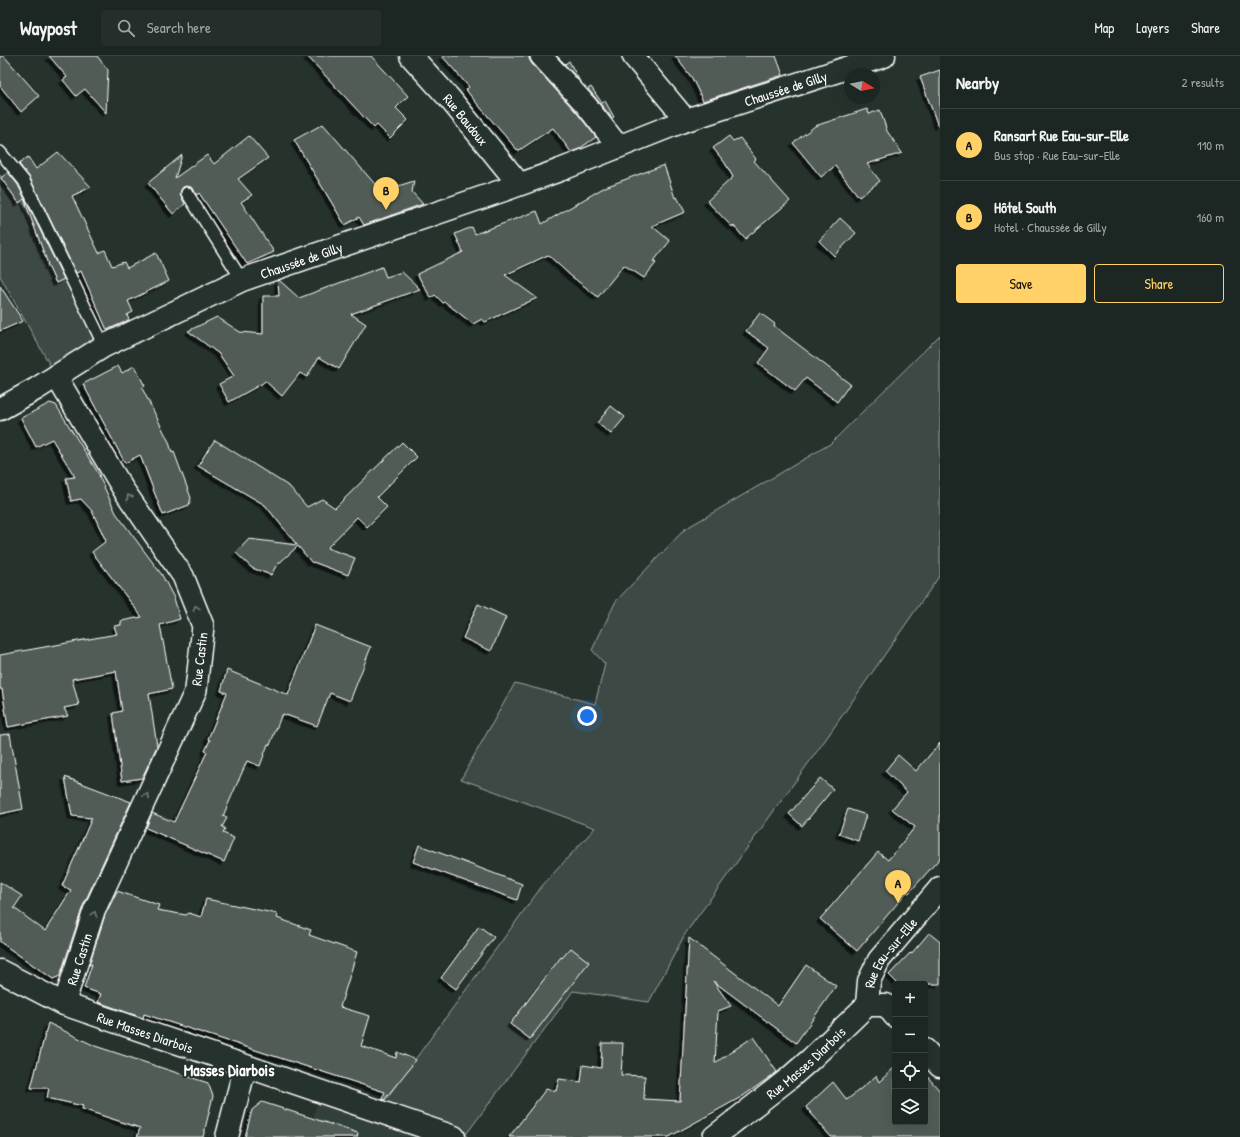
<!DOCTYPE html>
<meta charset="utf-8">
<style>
body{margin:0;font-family:"Patrick Hand",sans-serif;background:#252e2a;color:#f1f3f6}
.controls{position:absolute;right:12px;bottom:12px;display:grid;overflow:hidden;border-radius:4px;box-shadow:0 4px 16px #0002}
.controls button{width:36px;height:36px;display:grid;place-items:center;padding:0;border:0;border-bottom:1px solid #3a4340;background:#1c2622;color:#f1f3f6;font:20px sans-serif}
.compass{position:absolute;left:844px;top:12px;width:36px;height:36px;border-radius:50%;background:#1c2622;box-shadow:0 4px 16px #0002;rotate:100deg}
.you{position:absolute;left:587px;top:660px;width:14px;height:14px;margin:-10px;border:3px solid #fff;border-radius:50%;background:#1a73e8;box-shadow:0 0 0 6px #1a73e833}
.badge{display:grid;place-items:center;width:26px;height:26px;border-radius:50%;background:#ffd166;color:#111;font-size:13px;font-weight:700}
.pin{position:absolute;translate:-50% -33px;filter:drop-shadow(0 1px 2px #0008)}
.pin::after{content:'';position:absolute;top:21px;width:14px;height:12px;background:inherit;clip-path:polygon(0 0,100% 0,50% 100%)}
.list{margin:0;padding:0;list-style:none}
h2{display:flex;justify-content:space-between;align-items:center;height:52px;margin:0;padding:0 16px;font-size:17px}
h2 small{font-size:13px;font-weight:400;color:#a0a5a5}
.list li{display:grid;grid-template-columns:26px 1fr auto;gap:12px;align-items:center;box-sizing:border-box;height:72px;padding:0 16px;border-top:1px solid #3a4340}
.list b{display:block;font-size:15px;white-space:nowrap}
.list p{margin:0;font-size:13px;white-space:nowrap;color:#a0a5a5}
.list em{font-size:13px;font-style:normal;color:#a0a5a5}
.actions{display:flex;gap:8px;padding:12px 16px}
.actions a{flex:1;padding:9px 0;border:1px solid #ffd166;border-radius:4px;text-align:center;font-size:14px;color:#ffd166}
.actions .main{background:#ffd166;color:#111}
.icon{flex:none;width:22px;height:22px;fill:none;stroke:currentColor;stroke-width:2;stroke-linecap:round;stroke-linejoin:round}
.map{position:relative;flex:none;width:940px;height:1081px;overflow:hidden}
header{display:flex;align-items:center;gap:24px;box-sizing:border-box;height:56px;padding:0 20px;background:#1c2622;border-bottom:1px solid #3a4340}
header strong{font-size:19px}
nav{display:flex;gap:22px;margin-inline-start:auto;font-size:14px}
.search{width:280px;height:36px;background:#252e2a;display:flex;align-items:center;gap:10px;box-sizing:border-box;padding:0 14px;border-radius:4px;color:#a0a5a5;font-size:15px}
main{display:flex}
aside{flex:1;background:#1c2622}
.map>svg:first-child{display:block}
.built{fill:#333f3a}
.green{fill:#3e4944;stroke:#9ea4a2}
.building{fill:#515c57;stroke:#fff;filter:url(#shadow)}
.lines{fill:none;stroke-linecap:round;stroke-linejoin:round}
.service-casing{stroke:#fff;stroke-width:14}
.minor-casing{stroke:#fff;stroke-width:24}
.tertiary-casing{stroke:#fff;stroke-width:25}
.secondary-casing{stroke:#fff;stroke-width:25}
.service{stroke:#26332d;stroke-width:11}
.minor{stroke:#26332d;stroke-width:21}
.tertiary{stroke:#26332d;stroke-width:22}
.secondary{stroke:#26332d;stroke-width:22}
.oneway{stroke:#727a76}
.labels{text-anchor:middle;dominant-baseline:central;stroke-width:4;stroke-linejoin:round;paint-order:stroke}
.street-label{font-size:14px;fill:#fff;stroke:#26332d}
.quarter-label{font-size:16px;font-weight:bold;fill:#fff;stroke:#26332d}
</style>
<header>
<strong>Waypost</strong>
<div class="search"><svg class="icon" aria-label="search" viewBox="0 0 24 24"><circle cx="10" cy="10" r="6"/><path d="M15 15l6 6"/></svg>Search here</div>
<nav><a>Map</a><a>Layers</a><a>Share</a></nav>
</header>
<main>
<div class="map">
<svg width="940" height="1081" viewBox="0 0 940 1081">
<defs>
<filter id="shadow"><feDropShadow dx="-3.5" dy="3.5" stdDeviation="0" flood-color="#0009"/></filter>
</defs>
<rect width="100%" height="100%" fill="#26332d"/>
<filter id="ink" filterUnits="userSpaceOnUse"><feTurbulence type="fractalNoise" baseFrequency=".025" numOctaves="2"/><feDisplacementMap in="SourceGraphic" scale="8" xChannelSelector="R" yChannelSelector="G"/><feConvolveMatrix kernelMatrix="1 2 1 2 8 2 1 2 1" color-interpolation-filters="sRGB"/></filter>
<g filter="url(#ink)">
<!-- built -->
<polygon class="built" points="321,1036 450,1081 307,1081"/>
<!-- green -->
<g class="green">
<polygon points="0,119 51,180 104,290 56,320 0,220"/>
<polygon points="940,279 940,519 828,680 685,878 649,946 573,935 464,1081 378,1054 542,830 595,772 461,723 515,627 595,648 605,608 592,594 616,545 685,473 830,388"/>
</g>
<!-- building -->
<g class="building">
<polygon points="0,0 4,0 39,40 21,56 0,30"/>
<polygon points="49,0 97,0 108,14 106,57 85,33 76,40 63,24 67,21"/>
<polygon points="307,0 371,0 408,40 396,52 408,64 390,82 377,69 374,72"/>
<polygon points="442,0 529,0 529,3 532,8 577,57 596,81 579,93 571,96 553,72 518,95 474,44 466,34 469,31"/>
<polygon points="557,0 565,8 569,5 579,24"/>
<polygon points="675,0 776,0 783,19 703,45 692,22"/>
<polygon points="940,14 940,69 938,70 920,21"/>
<polygon points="591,31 602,47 605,45 614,61 612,62 588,33"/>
<polygon points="867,53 869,58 880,54 887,75 902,97 867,108 880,125 859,141 835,110 821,121 793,87 815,70"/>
<polygon points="323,68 380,134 397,128 398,130 414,125 412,136 423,148 364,169 359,161 345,169 294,84"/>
<polygon points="249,80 268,102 238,123 252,139 241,146 274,196 247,208 199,137 197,139 191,131 186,130 183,131 181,134 180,138 185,148 173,158 148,127 182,99 175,122 207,99 214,108"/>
<polygon points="729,80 733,85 740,82 756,103 754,105 790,145 745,183 733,169 732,171 707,145 733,121 725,107 713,92"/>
<polygon points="58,96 91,131 72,140 99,197 105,194 112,210 124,206 127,212 156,197 169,225 128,245 133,256 127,259 129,264 107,274 81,215 76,217 30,122 19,108 28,101 36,113"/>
<polygon points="664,109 675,142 677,141 685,156 652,170 670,185 653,206 656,207 644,222 624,209 598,241 571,220 548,199 505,219 537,242 485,266 482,263 473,268 445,246 443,247 435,239 431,242 417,218 463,196 455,178 472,171 475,178 537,155 542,168 605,131"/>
<polygon points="8,116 18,129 64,223 56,227 47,208 48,208 24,143 19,147 1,122"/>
<polygon points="840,162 856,177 834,200 819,185"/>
<polygon points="382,211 386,221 402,216 420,233 351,258 366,268 339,313 319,301 307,321 300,317 282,340 265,325 263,327 229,346 219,328 234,320 219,298 188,275 217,261 240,276 263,278 263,240 279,240 278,225 279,224 299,242"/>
<polygon points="0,230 23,265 0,275"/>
<polygon points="760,257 775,268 774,270 850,328 837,346 806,322 795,335 758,307 769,292 746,275"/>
<polygon points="118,310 122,317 134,310 145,330 142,332 169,386 172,397 174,396 191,442 189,449 163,459 140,399 125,407 83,328"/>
<polygon points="50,347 56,349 100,420 99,420 116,457 162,519 174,542 180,563 160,569 172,633 149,638 157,690 142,722 122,725 113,657 122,655 116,615 72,623 79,649 64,652 68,660 8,671 2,633 0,633 0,599 117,578 114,570 121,569 121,565 142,561 92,496 106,485 92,455 81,443 71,445 66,422 75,421 52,383 36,391 21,362"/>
<polygon points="611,350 625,361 611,378 597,367"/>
<polygon points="215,384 290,431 307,451 322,443 335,452 402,386 417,401 377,441 387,451 367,471 357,461 327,492 355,502 348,519 313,506 312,507 298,490 276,510 271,519 252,512 236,497 249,483 297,489 265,449 198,410 209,392"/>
<polygon points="478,548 506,561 491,595 463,582"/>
<polygon points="315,569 371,591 350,645 330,637 317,670 283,658 282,660 281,660 270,689 268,688 260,710 247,705 223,760 227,762 222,771 225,772 223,777 234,782 224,806 146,772 152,757 174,766 207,696 205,695 210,684 208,683 227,637 221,635 227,614 288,639"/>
<polygon points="10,678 23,753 0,758 0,679"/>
<polygon points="940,687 940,802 909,837 907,836 857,895 820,863 878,796 888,804 915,771 892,753 907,736 885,715 898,699 916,715"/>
<polygon points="65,721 131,746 83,850 60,920 53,923 0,886 0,826 22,840 14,852 45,875 71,834 62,830 92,762 72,760"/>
<polygon points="820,722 833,733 802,770 789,758"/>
<polygon points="848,753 866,759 858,785 839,778"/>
<polygon points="419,789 522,828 517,844 413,806"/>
<polygon points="117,835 159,849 157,854 186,859 189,857 201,861 206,843 278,858 277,862 311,874 309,879 357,896 340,951 370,960 361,990 396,1002 397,996 416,1004 384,1044 382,1043 385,1036 175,968 144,958 143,962 98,946 101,938 84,932 92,908 89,909 105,859"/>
<polygon points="479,870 494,881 456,933 441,922"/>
<polygon points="929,877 940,886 940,928 898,928 889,919 910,897 911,898"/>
<polygon points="689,882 778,950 806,909 836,930 796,987 713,925 731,950 718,955 715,1007 753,981 777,1016 743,1040 669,1081 509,1081 546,1033 556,1035 559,1023 581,1026 583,1009 601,1012 602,987 623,987 621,1019 645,1020 644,1043 680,1045"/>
<polygon points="571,892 589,906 530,983 510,968 561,901 562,902"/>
<polygon points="48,967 95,990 208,1027 213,1040 203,1081 137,1081 140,1072 82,1053 83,1050 47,1042 49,1032 31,1032"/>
<polygon points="895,1011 895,1066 925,1066 925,1018 940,1035 940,1081 831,1081 806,1051 833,1026 847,1044 876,1020 879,1026"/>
<polygon points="262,1046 358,1077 357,1081 245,1081 252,1054"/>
</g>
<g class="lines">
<defs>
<g id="service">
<polyline points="0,96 24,125 104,290"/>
<polyline points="187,137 242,224"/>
</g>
<g id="minor">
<polyline points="541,0 586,49 618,90"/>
<polyline points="633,0 686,64"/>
<polyline points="56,320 123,433 183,520 203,570 196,634 94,855 64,948"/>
</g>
<g id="tertiary">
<path id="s1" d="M 411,0 L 450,43 L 519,128"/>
<path id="s2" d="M 0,915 L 64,948 L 454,1081"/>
<path id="s3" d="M 867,949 L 869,925 L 879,904 L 940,832"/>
<polyline points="925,994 940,1010"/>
<polyline points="227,1081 245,1011"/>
<path id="s4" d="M 714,1081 L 787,1024 L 811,1003 L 867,949 L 886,949 L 895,960"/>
</g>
<g id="secondary">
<path id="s5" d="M 0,353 L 36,333 L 104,290 L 242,224 L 504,134 L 560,114 L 686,64 L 884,0"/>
</g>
</defs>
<!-- service casing -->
<use href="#service" class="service-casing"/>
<!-- minor casing -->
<use href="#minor" class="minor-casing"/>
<!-- tertiary casing -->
<use href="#tertiary" class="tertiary-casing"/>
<!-- secondary casing -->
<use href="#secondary" class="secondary-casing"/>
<!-- service -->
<use href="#service" class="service"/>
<!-- minor -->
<use href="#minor" class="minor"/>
<!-- tertiary -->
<use href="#tertiary" class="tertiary"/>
<!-- secondary -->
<use href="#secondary" class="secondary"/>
</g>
<!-- one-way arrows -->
<defs><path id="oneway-chevron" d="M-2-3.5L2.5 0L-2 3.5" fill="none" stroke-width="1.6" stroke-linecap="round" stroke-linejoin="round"/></defs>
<g class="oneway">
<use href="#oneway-chevron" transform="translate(129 441) rotate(-124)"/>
<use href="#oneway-chevron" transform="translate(196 552) rotate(-111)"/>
<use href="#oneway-chevron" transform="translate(147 740) rotate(-65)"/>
<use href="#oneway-chevron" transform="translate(94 858) rotate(-70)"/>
</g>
</g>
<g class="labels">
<!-- street labels -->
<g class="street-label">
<text stroke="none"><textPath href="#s5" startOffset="851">Chaussée de Gilly</textPath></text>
<text stroke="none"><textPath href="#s1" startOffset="84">Rue Baudoux</textPath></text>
<text stroke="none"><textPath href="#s5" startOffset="337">Chaussée de Gilly</textPath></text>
<text transform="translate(199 603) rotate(-83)">Rue Castin</text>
<text stroke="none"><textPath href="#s3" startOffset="59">Rue Eau-sur-Elle</textPath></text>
<text transform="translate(79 903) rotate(-72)">Rue Castin</text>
<text stroke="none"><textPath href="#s2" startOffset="158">Rue Masses Diarbois</textPath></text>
<text stroke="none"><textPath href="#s4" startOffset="118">Rue Masses Diarbois</textPath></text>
</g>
<!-- quarter labels -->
<g class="quarter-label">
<text x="229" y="1014">Masses Diarbois</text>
</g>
</g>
</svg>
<div class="controls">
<button>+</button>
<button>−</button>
<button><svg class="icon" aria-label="locate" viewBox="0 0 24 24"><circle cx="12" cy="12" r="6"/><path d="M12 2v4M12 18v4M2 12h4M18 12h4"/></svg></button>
<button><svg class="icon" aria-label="layers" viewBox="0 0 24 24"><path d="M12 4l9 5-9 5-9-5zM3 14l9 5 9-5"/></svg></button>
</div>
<svg class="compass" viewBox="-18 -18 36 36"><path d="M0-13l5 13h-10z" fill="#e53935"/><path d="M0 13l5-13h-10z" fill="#a0a5a5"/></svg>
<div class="you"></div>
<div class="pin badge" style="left:898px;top:847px">A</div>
<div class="pin badge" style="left:386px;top:154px">B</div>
</div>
<aside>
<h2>Nearby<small>2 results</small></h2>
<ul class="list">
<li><span class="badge">A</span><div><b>Ransart Rue Eau-sur-Elle</b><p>Bus stop · Rue Eau-sur-Elle</p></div><em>110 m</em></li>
<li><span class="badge">B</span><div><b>Hôtel South</b><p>Hotel · Chaussée de Gilly</p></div><em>160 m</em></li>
</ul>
<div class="actions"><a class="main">Save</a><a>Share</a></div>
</aside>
</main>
